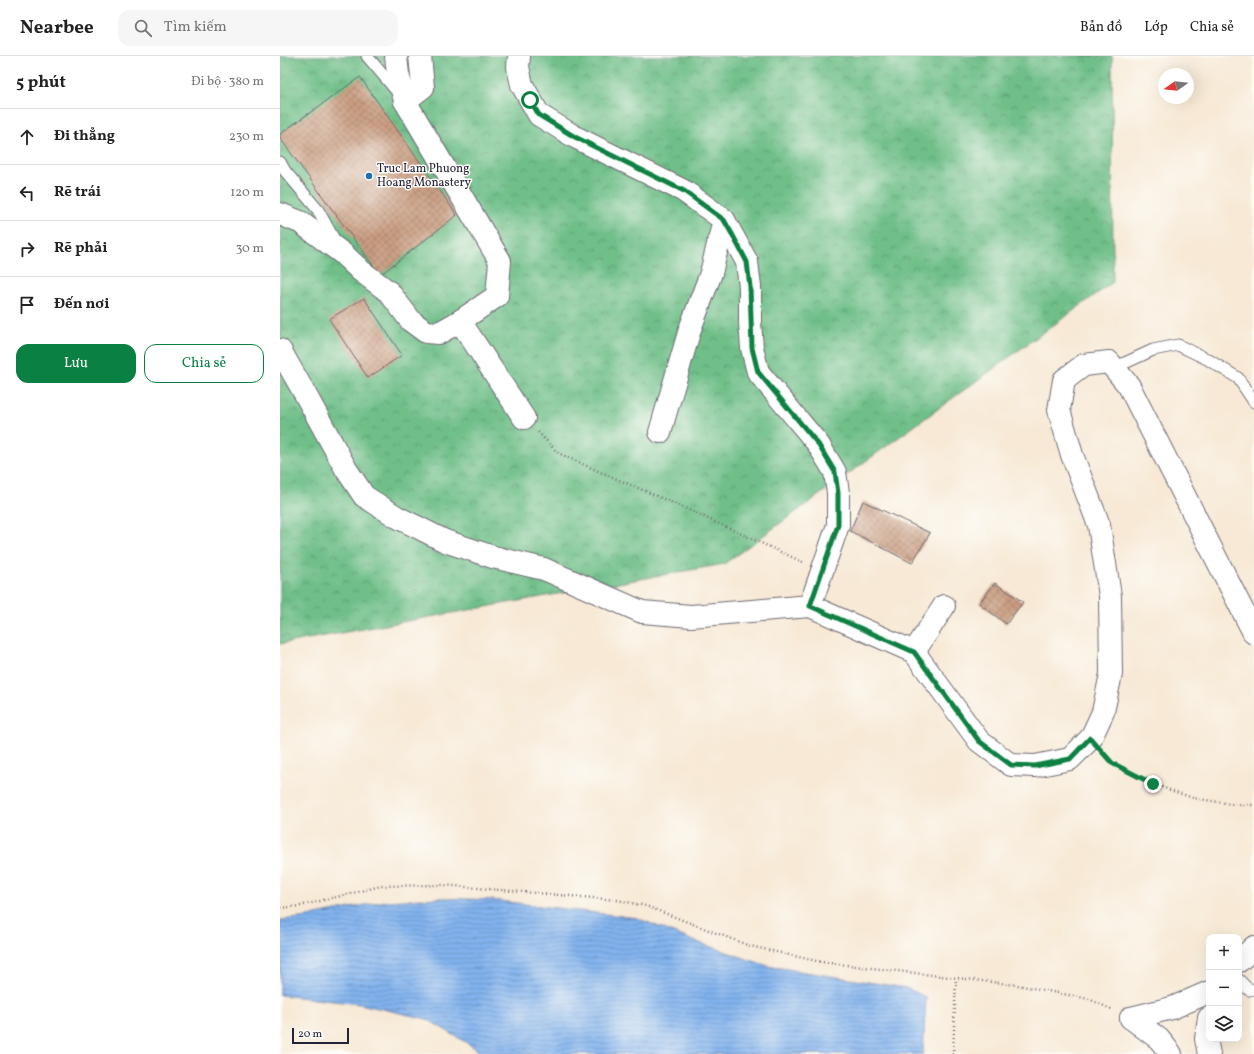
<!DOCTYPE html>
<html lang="vi">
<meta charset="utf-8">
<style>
body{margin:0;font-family:Vollkorn,serif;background:#f6f6f6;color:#222}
.controls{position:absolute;right:12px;bottom:12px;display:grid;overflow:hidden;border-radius:8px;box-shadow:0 4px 16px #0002}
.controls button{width:36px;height:36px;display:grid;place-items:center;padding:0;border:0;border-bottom:1px solid #e0e0e0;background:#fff;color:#222;font:20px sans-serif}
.compass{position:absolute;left:878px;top:12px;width:36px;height:36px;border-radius:50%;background:#fff;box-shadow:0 4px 16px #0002;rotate:256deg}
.scale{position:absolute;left:12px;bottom:10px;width:57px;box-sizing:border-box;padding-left:4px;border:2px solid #22223b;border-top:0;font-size:11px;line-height:14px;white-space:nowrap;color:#22223b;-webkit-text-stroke:3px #fdfcf7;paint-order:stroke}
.stop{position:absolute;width:12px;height:12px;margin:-9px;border:3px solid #0b8043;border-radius:50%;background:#fff}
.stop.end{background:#0b8043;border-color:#fff;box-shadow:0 1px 4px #0008}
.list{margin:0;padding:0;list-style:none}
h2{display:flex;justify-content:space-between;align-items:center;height:52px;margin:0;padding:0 16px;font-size:17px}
h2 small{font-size:13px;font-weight:400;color:#767676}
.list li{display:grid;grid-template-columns:26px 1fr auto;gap:12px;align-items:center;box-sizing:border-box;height:56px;padding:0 16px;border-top:1px solid #e0e0e0}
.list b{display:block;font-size:15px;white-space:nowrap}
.list em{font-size:13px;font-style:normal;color:#767676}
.actions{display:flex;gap:8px;padding:12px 16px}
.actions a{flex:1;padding:9px 0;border:1px solid #0b8043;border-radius:12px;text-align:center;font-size:14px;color:#0b8043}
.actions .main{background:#0b8043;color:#fff}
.icon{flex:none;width:22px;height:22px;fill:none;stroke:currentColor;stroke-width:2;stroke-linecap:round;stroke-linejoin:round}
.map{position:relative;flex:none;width:974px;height:998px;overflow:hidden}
header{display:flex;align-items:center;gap:24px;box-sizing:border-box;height:56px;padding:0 20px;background:#fff;border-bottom:1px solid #e0e0e0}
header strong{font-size:19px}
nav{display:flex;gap:22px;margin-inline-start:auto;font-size:14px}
.search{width:280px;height:36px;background:#f6f6f6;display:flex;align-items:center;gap:10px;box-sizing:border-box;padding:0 14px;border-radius:12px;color:#767676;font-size:15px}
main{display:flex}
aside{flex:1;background:#fff}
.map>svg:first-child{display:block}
.forest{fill:url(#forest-crowns);stroke:#497062}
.water{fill:url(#water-rules);stroke:#526a94}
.building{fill:url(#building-cross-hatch)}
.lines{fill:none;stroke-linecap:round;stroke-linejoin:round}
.service-casing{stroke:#6d6871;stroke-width:13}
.minor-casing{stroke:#6d6871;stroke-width:24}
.path{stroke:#6d6871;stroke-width:2.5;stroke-dasharray:1 3;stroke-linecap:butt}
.service{stroke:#fff;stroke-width:11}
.minor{stroke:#fff;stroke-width:22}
.route{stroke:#0b8043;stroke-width:5}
.poi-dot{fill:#1f6fb2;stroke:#fdfcf7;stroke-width:1.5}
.labels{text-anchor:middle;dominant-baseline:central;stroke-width:3;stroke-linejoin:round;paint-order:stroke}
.poi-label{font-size:12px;fill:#22223b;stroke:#fdfcf7;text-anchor:start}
</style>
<header>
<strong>Nearbee</strong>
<div class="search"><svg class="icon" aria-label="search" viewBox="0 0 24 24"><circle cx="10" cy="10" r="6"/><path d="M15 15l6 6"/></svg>Tìm kiếm</div>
<nav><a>Bản đồ</a><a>Lớp</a><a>Chia sẻ</a></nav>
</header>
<main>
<aside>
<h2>5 phút<small>Đi bộ · 380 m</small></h2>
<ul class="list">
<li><svg class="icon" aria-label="ahead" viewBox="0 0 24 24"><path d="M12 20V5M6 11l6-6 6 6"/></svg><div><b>Đi thẳng</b></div><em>230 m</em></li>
<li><svg class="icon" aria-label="left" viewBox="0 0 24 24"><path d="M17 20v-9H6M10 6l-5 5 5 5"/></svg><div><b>Rẽ trái</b></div><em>120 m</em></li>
<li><svg class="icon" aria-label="right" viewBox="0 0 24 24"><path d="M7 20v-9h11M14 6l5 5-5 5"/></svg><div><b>Rẽ phải</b></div><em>30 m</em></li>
<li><svg class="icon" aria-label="arrive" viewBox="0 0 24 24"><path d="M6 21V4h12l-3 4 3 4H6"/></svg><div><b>Đến nơi</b></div></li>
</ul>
<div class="actions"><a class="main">Lưu</a><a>Chia sẻ</a></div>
</aside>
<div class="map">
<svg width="974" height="998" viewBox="0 0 974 998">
<defs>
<pattern id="forest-crowns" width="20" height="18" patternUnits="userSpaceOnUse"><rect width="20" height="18" fill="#70bf89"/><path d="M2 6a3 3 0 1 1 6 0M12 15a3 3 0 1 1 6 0" fill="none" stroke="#5c9b71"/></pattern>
<pattern id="water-rules" width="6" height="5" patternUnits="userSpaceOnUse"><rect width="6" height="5" fill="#82b3ee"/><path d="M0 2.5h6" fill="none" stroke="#6a91c2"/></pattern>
<pattern id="building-cross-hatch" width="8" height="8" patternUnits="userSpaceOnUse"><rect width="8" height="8" fill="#ca9d81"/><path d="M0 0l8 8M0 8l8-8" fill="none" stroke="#a4806b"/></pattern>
</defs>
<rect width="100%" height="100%" fill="#fdfcf7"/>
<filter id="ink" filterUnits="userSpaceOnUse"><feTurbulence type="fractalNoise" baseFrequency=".025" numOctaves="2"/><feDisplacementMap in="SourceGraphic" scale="8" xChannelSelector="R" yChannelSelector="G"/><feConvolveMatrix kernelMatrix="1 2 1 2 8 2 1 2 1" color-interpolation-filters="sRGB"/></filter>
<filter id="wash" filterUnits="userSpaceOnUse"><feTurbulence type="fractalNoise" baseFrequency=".012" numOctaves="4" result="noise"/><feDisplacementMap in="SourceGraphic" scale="16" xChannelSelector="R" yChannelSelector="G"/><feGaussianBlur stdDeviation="0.9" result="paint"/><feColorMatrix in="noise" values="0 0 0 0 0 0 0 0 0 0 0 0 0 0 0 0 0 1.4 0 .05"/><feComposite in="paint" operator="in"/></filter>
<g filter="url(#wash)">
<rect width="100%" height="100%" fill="#f7e9d5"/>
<!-- forest -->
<polygon class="forest" points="0,0 832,0 833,226 444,508 0,588"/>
<!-- water -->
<polygon class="water" points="160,842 212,844 357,862 411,884 488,910 626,932 646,941 643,998 202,998 192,990 147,963 80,948 0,939 0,864 21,862 105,845"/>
<g id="blocks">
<!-- building -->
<g class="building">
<polygon points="80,21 177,159 100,219 0,82 0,78"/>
<polygon points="84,242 122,299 88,322 49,263"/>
<polygon points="583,445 650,477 632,507 570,475"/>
<polygon points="715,527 743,546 726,568 699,547"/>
</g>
</g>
</g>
<g filter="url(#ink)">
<use href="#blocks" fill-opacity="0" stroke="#6d6871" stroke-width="1"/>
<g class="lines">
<defs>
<g id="service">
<polyline points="87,0 119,38"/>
<polyline points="0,106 5,115 38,154 55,185"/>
<polyline points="834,312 873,294 898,289 927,303 958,322 974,346"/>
<polyline points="959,924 969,934 974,933"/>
</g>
<g id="minor">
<polyline points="239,0 238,11 242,29 259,59 295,81 404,135 444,164 467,206 470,231 470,267 472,292 478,316 538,388 555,416 558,437 558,469 530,550"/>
<polyline points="125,45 143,31 140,0"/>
<polyline points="0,158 20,166 62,197 81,215 109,236 131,265 146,276 159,277 180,265 217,240 220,205 125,45 118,18 116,0"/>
<polyline points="180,265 244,362"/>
<polyline points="0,294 24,336 66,413 84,440 117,461 165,485 213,501 264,513 362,556 411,560 530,550 634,596 699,685 731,709 755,710 790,703 811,682 823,656 831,618 830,540 819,469 792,399 779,354 784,324 804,309 829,306 849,330 974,577"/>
<polyline points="380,376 410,273 431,217 444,164"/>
<polyline points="634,596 664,550"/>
<polyline points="959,905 974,891"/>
<polyline points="851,962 892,952 929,936"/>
<polyline points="851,962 879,983 891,998"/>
<polyline points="929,962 926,983 929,998"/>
</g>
</defs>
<!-- service casing -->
<use href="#service" class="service-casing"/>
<!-- minor casing -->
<use href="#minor" class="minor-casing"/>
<!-- path -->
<g class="path">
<polyline points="258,376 278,397 318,415 400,450 525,507"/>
<polyline points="824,697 832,707 873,728 913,742 957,749 974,749"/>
<polyline points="0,852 20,850 101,830 163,829 337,844 366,850 470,890 541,906 737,929 809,943 833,954"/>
<polyline points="673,998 676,922"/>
</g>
<!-- service -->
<use href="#service" class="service"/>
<!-- minor -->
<use href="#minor" class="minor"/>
</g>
</g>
<g class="lines" filter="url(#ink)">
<!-- route -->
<polyline class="route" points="250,44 259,59 295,81 404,135 444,164 452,178 467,206 470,231 472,292 478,316 538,388 555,416 558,437 558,469 530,550 634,596 699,685 731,709 755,710 790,703 810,682 832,707 873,728"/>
</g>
<!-- markers -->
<circle class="poi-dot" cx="89" cy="120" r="4"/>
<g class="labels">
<!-- poi labels -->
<g class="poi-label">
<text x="97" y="113">Truc Lam Phuong<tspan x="97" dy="14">Hoang Monastery</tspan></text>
</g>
</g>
</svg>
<div class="controls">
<button>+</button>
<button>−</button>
<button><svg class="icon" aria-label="layers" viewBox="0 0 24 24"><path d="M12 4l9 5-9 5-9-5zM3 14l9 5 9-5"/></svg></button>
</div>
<svg class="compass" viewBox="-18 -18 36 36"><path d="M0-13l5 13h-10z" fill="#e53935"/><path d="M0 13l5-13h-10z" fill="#767676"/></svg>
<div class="scale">20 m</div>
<div class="stop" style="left:250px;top:44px"></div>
<div class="stop end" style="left:873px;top:728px"></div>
</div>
</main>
